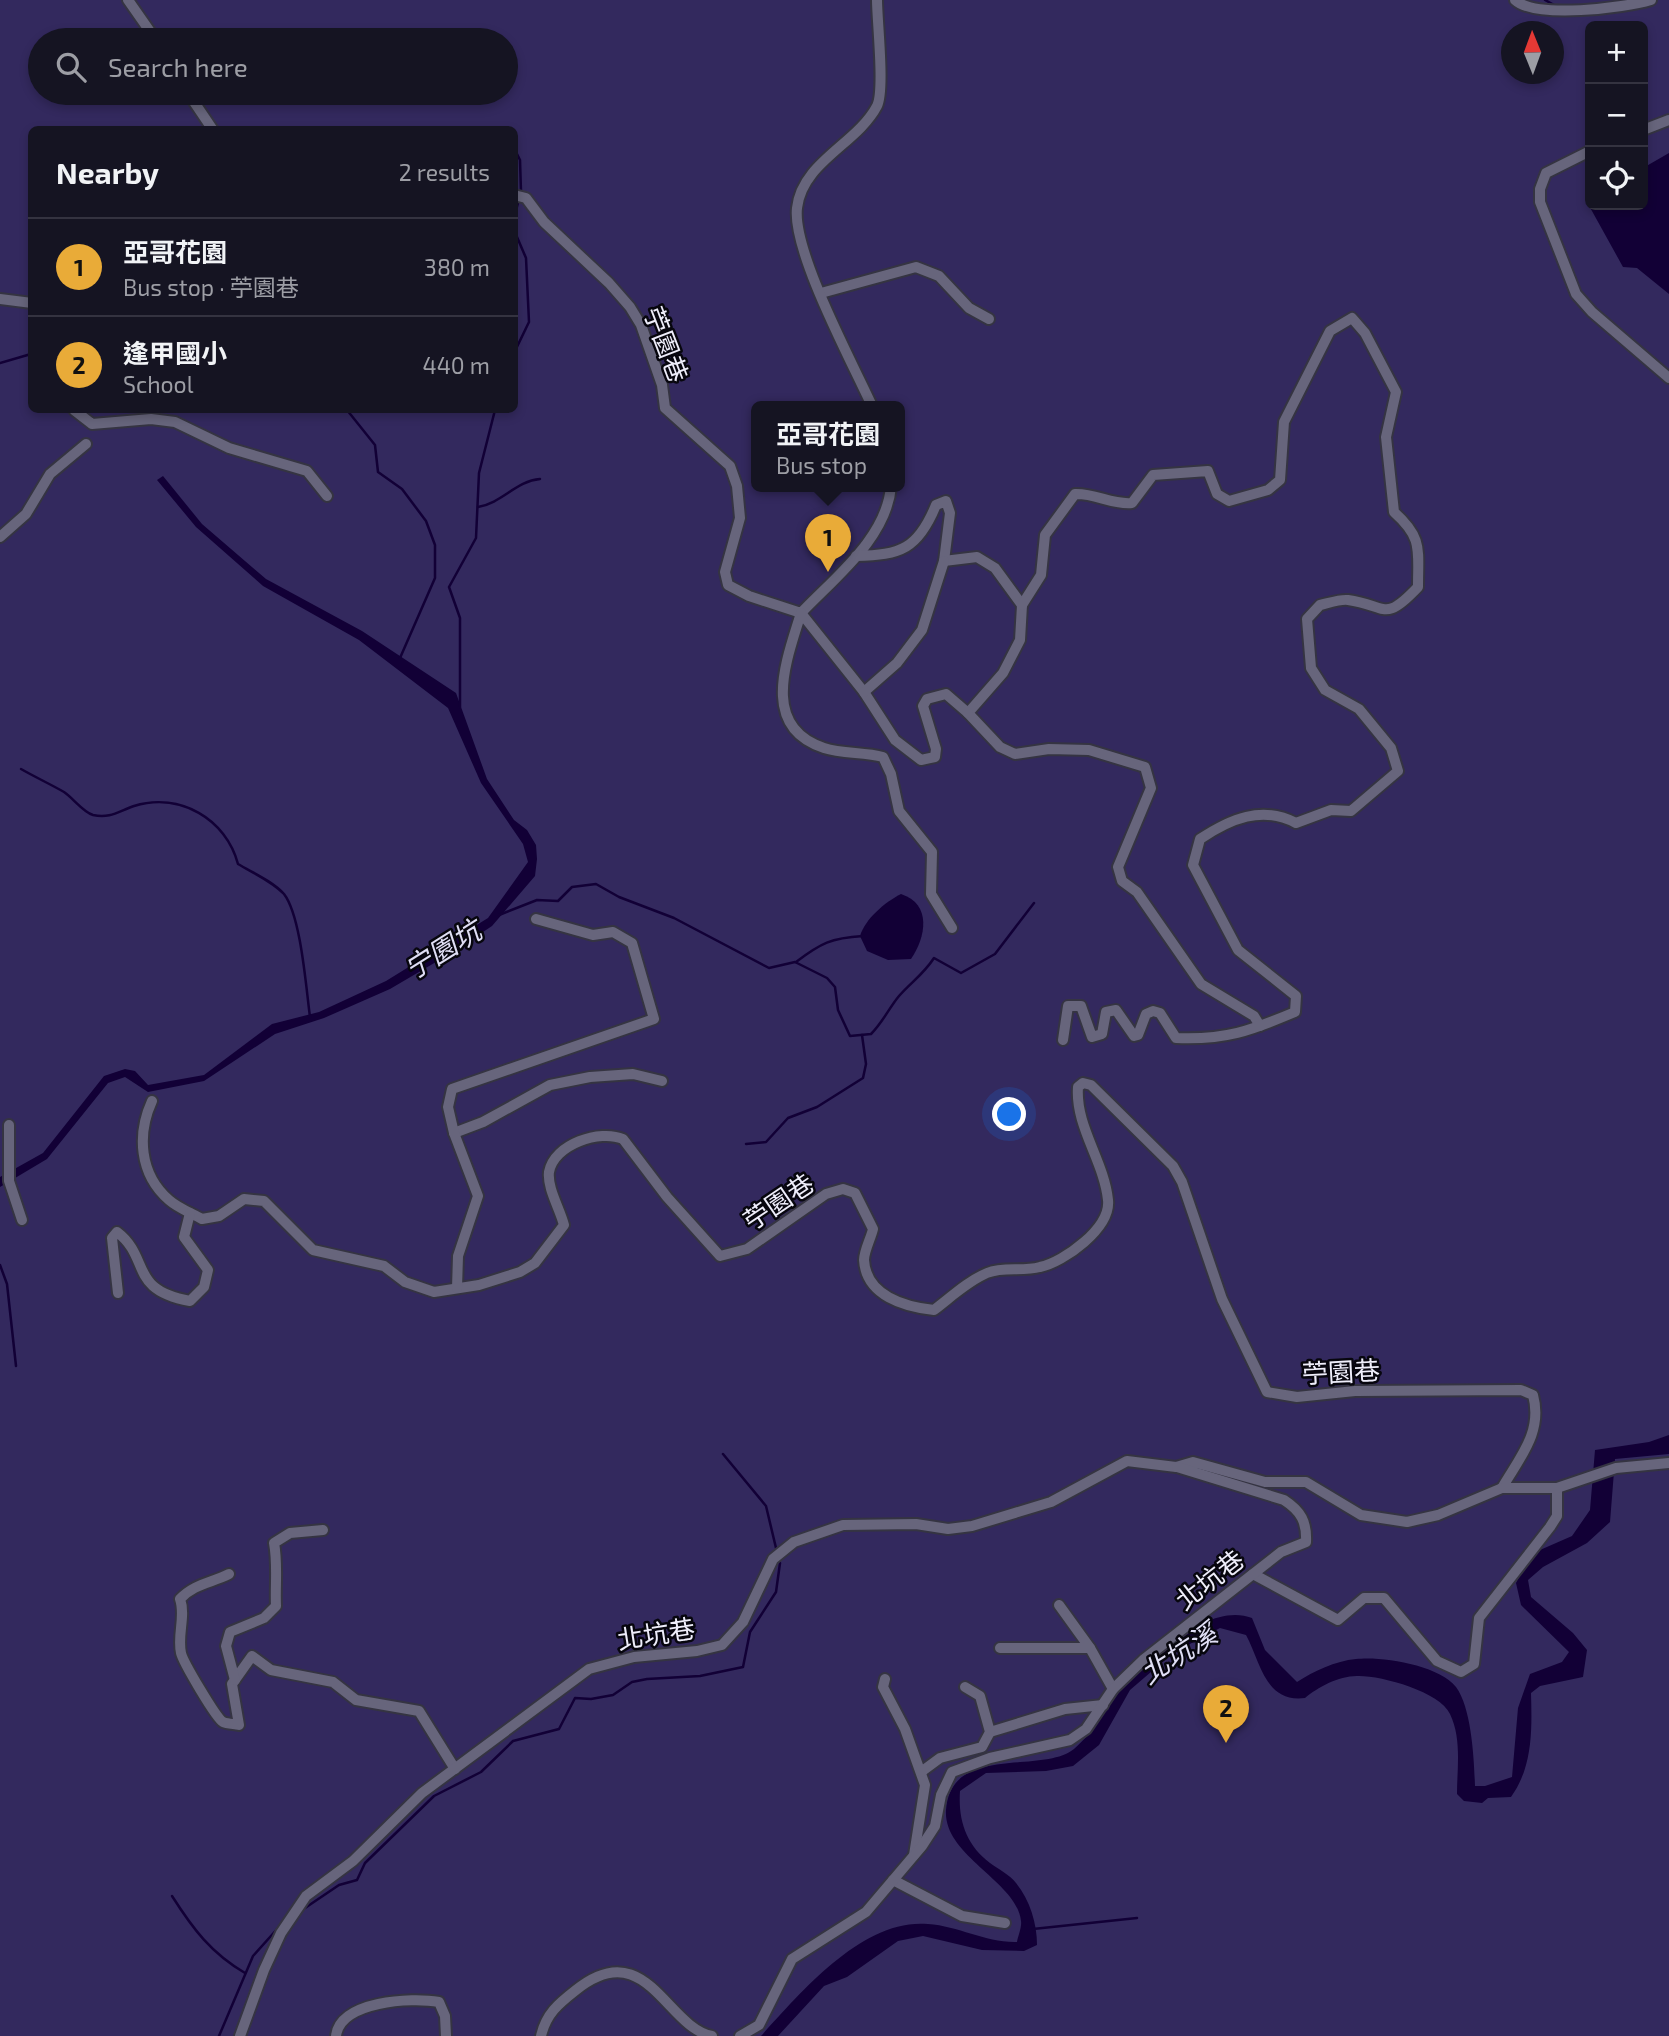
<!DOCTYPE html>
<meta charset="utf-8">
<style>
body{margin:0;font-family:"Exo 2","Noto Sans TC",sans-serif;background:#22212f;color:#f1f3f6}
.controls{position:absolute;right:21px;top:21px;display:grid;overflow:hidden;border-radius:10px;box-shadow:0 4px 10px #0003}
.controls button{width:63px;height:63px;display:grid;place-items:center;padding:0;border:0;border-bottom:2px solid #343340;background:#151422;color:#f1f3f6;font:35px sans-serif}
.compass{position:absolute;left:1501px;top:21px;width:63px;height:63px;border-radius:50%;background:#151422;box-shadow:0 4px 10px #0003;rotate:359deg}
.you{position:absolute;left:1010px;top:1115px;width:24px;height:24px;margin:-18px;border:5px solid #fff;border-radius:50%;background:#1a73e8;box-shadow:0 0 0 10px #1a73e833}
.badge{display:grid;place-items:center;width:46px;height:46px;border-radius:50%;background:#e9ab38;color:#111;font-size:23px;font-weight:700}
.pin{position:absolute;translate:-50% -58px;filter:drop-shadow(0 2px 4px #0008)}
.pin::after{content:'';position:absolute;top:37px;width:24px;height:21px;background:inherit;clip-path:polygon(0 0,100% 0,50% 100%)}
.popup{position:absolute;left:751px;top:401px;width:154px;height:91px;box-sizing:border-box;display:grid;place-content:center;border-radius:10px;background:#151422;filter:drop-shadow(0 2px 5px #0005);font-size:23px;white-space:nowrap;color:#9d9ea5}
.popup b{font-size:26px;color:#f1f3f6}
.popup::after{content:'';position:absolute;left:50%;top:100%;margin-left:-14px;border:14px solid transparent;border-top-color:#151422}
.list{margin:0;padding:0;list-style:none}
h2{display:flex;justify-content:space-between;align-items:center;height:91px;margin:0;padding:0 28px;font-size:30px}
h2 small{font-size:23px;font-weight:400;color:#9d9ea5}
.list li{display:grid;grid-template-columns:46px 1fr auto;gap:21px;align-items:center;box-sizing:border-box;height:98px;padding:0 28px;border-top:2px solid #343340}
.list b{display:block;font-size:26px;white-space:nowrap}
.list p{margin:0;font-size:23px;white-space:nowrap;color:#9d9ea5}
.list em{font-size:23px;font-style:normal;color:#9d9ea5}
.icon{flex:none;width:38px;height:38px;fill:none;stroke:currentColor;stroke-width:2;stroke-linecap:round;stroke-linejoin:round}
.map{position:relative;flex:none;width:1669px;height:2036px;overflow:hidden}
.search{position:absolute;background:#151422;box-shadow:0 4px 10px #0003;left:28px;top:28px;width:490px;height:77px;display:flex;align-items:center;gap:18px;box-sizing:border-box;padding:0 24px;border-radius:38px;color:#9d9ea5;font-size:26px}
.panel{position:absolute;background:#151422;box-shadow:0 4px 10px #0003;left:28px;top:126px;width:490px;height:287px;border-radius:10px}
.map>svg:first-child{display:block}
.green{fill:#33295e;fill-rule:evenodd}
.water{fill:#120036}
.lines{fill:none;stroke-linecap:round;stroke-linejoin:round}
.stream{stroke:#120036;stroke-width:2.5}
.minor-casing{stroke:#353442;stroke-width:14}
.minor{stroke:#67657c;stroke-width:10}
.labels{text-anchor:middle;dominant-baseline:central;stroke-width:5;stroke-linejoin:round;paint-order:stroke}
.street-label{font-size:26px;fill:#efeefb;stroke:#07060e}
.water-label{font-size:28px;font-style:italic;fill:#e0dff5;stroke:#07060e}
</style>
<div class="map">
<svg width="1669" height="2036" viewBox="0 0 1669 2036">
<rect width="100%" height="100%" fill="#1c1a2d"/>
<!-- green -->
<path class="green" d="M 0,0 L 1669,0 L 1669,2036 L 0,2036 ZM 1590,26 L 1643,26 L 1643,205 L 1590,205 ZM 1512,32 L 1554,32 L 1554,74 L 1512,74 ZM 40,40 L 506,40 L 506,93 L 40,93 ZM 32,130 L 514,130 L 514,410 L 32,410 ZM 756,406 L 900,406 L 900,486 L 756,486 Z"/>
<!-- water -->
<g class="water">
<polygon points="1669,153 1669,294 1637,268 1623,267 1587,202 1590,200 1590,205 1643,205 1643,168"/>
<polygon points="163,476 202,524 266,579 362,631 456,693 487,779 514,820 527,830 536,845 537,859 535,876 492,926 453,952 390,989 324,1018 275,1034 204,1081 148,1092 125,1077 108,1083 47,1159 0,1187 0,1177 43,1153 104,1076 125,1069 135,1071 148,1085 204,1075 272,1024 319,1012 386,981 488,918 528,862 523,844 481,783 448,708 359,640 263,586 196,527 157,480"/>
<path d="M 901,894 C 932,904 926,937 911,959 L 888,960 L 867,951 L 860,936 C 865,919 885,902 901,894 Z"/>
<path d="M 1669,1435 L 1669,1454 L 1615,1459 L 1610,1522 L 1587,1543 L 1543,1567 L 1528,1580 L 1531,1597 L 1573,1633 L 1587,1650 L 1583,1677 L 1540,1686 L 1531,1693 C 1532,1730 1533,1766 1511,1797 L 1488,1798 L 1482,1803 L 1464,1801 L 1457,1794 C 1457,1768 1462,1739 1450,1714 C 1440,1692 1383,1676 1359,1676 C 1340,1675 1318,1687 1305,1698 C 1265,1703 1261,1663 1246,1635 L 1220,1628 L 1173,1653 L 1130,1690 L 1099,1745 L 1073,1766 L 1046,1771 L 986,1773 L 960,1791 C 958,1820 966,1845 990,1863 C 998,1869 1010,1875 1016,1883 C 1030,1900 1037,1924 1037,1945 L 1024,1951 L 982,1950 L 923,1936 L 898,1941 L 847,1977 L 824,1986 L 778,2036 L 761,2036 C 801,1992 863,1918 928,1924 C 959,1926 986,1943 1017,1942 C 1018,1936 1022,1927 1021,1921 C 1017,1881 943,1856 946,1810 C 951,1743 1042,1775 1074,1749 C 1097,1729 1102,1711 1120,1691 C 1147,1660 1208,1601 1252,1618 L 1265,1650 L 1297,1682 C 1314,1671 1335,1661 1356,1659 C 1382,1656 1439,1665 1456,1687 C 1472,1709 1474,1760 1475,1786 L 1485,1786 L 1512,1777 L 1518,1708 L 1530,1674 L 1562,1662 L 1569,1652 L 1521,1605 L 1516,1583 L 1523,1569 L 1540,1550 L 1572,1536 L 1590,1510 L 1595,1450 L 1649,1442 Z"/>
</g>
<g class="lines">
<!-- stream -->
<g class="stream">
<polyline points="1545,0 1554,5"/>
<polyline points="514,148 520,160 521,192"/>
<polyline points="514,218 519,199"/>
<polyline points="514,230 526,258 529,322 514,353"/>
<polyline points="0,363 31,354"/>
<polyline points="347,410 375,445 378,472 402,489 426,521 435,545 435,578 400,658"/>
<path d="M 478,507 C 502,503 516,481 540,479"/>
<polyline points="460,707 460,618 449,587 476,538 479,473 495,410"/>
<path d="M 21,769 C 35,777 50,784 64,792 C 73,798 83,812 93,815 C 110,819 119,811 134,806 C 180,792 226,819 238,864 C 253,873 272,881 284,894 C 301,916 306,988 310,1017"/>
<path d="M 499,915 L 537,900 L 558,901 L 572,887 L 596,884 L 619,897 L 674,918 L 769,968 L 795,962 L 827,978 L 835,987 L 838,1010 L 850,1036 L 871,1034 C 883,1022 889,1008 899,996 C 911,982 923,975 934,958 L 961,973 L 995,954 L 1034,903"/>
<path d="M 796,962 C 821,943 831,938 863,936"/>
<polyline points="746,1144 766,1142 788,1118 817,1107 863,1078 866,1064 862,1035"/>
<polyline points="0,1265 7,1284 16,1366"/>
<polyline points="723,1454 766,1506 776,1548"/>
<path d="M 172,1896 C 193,1929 211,1953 245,1973"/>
<polyline points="302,1910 339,1885 357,1880 365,1863 434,1796 481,1772 513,1741 559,1729 575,1698 591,1699 613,1695 632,1682 647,1679 700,1676 743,1667 750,1632 776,1592 780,1563"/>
<polyline points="1033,1929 1137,1918"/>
<polyline points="219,2036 253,1956 279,1927"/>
</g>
<defs>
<g id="minor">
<polyline points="128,0 156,40"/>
<path d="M 1515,0 C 1536,19 1624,8 1651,0"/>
<polyline points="188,93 213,130"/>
<polyline points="1643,130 1669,120"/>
<polyline points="1590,151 1546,173 1540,189 1540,202 1576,294 1592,312 1669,378"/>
<path d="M 514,195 L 526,198 L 544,222 L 609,283 L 630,307 L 641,325 L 662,385 L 665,408 L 730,466 L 737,486 L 740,518 L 725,572 L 728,585 L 749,596 L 801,613 C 834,578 887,538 891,486"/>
<polyline points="821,293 916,267 939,276 969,308 989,319"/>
<polyline points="0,299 32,303"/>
<path d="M 872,406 C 852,362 792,251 797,208 C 802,162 857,144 877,106 C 885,90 877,21 877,0"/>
<polyline points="74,410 92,424 151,419 175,422 229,448 307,471 327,496"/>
<polyline points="0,537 26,514 50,474 86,444"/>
<path d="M 856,556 C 901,555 918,549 936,505 L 946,501 L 950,513 L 944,561 L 977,557 L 995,568 L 1022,605 L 1020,640 L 1003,673 L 968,713 L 1000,747 L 1015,754 L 1049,749 L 1089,750 L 1145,767 L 1151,788 L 1118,867 L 1122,881 L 1137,892 L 1201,984 L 1254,1016 L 1260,1026"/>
<path d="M 1022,605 L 1041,575 L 1045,535 L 1075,494 C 1095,493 1112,505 1132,503 L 1153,475 L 1208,471 L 1217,494 L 1229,501 L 1268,490 L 1280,480 L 1284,422 L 1330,331 L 1352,318 L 1365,333 L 1396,392 L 1386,437 L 1394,512 C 1423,538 1418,549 1418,587 C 1383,624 1387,605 1348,600 C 1340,599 1329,603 1320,605 L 1307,619 L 1311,668 L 1325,690 L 1359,709 L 1391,748 L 1398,771 L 1351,811 L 1331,810 L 1296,823 C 1262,805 1230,819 1200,839 L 1193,865 L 1238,950 L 1296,996 L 1295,1012 C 1250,1031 1226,1040 1176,1038 L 1160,1013 L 1153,1011 L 1146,1014 L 1138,1035 L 1134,1036 L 1116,1010 L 1106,1012 L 1102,1034 L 1092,1037 L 1081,1006 L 1068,1006 L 1063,1040"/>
<path d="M 801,613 C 787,659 759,727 824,748 C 842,754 864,752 883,757 L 891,774 L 899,811 L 932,852 L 931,894 L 952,928"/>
<polyline points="801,613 864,692 895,740 921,760 935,757 936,749 923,706 927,699 946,694 968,713"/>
<polyline points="864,692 897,663 922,630 944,561"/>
<path d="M 152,1101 C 137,1134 139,1174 169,1200 C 178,1208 191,1213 202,1219 L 219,1216 L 244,1199 L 264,1201 L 313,1250 L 384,1266 L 405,1282 L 434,1292 L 479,1285 L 520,1272 L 535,1263 L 564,1225 C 560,1209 547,1188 549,1172 C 554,1144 600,1129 623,1139 L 667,1197 L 720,1256 L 747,1249 L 826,1194 L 843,1189 L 855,1193 L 873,1229 C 871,1238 864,1251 864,1260 C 866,1296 905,1307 934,1310 C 950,1298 968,1281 987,1273 C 1004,1266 1022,1272 1040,1267 C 1064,1262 1111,1228 1108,1200 C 1104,1161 1075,1126 1078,1087 L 1083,1083 L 1091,1085 L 1173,1166 L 1182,1182 L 1222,1299 L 1267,1392 L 1297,1397 L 1355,1391 L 1521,1390 L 1533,1395 C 1543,1432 1520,1457 1502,1488"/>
<polyline points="9,1125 9,1181 22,1220"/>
<polyline points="454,1133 483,1122 550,1085 590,1077 633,1074 662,1081"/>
<polyline points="457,1288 458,1256 478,1196 454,1133 448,1107 452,1089 654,1019 632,943 613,932 593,935 536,919"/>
<path d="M 118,1293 L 112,1238 L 117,1232 C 151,1258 128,1290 190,1301 L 204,1287 L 208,1270 L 184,1237 L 190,1213"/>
<path d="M 229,1574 C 211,1583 194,1584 180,1599 C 186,1616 177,1635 181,1653 C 183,1662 216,1718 223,1722 C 227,1724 235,1724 239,1725 L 232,1684 L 252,1656 L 271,1670 L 333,1682 L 356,1700 L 419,1711 L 455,1769"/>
<polyline points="1253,1574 1338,1620 1364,1598 1384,1598 1437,1661 1461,1672 1474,1664 1479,1618 1550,1527 1557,1516 1557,1488"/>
<polyline points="1059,1605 1090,1648"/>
<polyline points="1000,1648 1090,1648 1113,1689"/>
<polyline points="885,1679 883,1687 905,1729 925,1785 914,1855"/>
<path d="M 235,1680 L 226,1646 L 230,1632 L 264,1618 L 276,1606 C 275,1585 278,1564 274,1543 L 290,1533 L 323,1530"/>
<polyline points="990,1732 1065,1709 1103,1705"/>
<polyline points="921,1772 940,1758 982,1747 990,1732 980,1696 965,1687"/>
<polyline points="893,1880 962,1916 1005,1923"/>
<polyline points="240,2036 264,1970 281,1933 306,1896 353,1861 422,1793 589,1669 634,1657 697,1651 722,1645 743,1622 773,1559 794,1542 843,1525 916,1524 948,1529 972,1526 1051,1502 1127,1461 1176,1467 1193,1462 1265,1482 1306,1482 1361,1515 1407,1522 1438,1515 1502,1488 1557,1488 1616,1468 1669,1463"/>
<path d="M 336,2036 C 340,2001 411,1997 439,2002 L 445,2016 L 446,2036"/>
<path d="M 541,2036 C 546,2014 558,2004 576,1990 C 646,1934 666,2027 712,2036"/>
<path d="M 740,2036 L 759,2025 L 792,1959 L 866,1912 L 922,1846 L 935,1826 L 941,1795 L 952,1772 L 990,1758 L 1070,1740 L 1086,1729 L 1113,1689 L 1143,1660 L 1281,1552 L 1306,1542 C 1307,1522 1301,1511 1284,1500 L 1177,1467"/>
</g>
</defs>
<!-- minor casing -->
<use href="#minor" class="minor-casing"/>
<!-- minor -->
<use href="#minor" class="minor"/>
</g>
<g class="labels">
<!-- street labels -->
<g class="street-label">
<text transform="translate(667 344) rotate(69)">苧園巷</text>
<text transform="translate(778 1201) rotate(-34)">苧園巷</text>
<text transform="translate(1341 1371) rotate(-3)">苧園巷</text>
<text transform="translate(1209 1579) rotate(-38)">北坑巷</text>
<text transform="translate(656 1633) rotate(-9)">北坑巷</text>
</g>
<!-- water labels -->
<g class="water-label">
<text transform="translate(442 949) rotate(-32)">宁園坑</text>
<text transform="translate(1178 1653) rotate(-33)">北坑溪</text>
</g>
</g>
</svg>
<div class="controls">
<button>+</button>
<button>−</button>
<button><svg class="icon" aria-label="locate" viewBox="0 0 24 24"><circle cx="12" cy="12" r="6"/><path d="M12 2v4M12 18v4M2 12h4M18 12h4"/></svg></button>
</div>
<svg class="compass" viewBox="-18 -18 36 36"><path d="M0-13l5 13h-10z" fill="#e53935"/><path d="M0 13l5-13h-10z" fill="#9d9ea5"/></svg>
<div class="you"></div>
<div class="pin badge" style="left:828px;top:572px">1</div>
<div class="popup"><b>亞哥花園</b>Bus stop</div>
<div class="pin badge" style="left:1226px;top:1743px">2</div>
<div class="search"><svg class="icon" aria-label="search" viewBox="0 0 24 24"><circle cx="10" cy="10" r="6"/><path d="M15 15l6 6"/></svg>Search here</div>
<section class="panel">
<h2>Nearby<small>2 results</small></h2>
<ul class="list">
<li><span class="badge">1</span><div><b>亞哥花園</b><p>Bus stop · 苧園巷</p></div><em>380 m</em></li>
<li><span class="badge">2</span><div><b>逢甲國小</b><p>School</p></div><em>440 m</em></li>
</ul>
</section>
</div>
